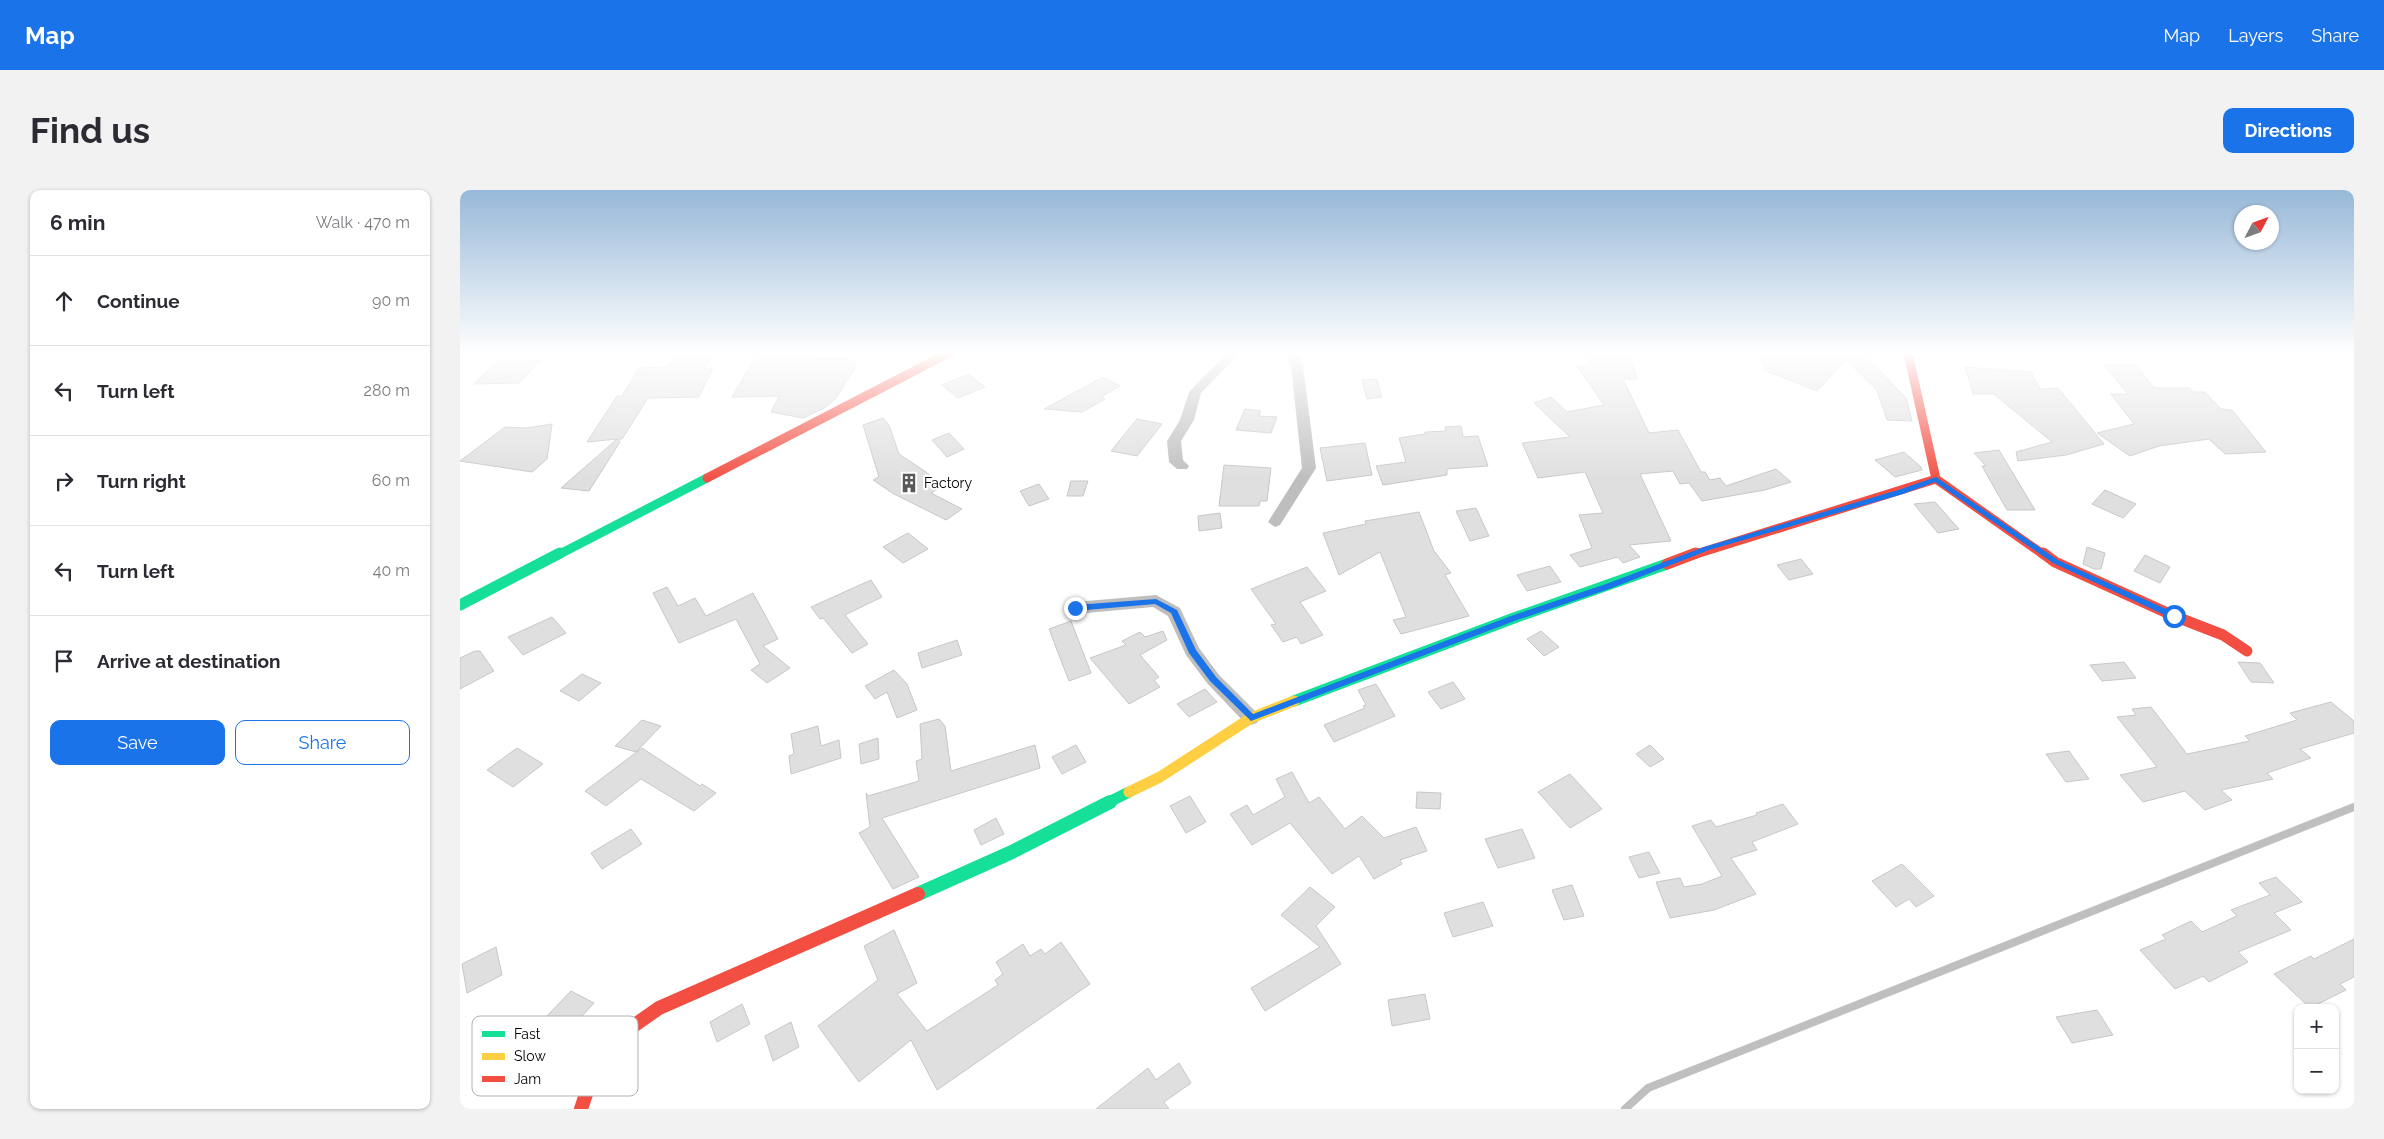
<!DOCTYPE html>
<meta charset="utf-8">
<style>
body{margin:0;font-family:Raleway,sans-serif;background:#f2f2f3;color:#2b2b33}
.controls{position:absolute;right:15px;bottom:15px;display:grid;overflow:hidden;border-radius:10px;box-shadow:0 1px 4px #0004}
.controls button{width:45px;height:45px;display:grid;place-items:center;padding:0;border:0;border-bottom:1px solid #e1e1e2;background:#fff;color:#2b2b33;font:25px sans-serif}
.compass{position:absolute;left:1774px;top:15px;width:45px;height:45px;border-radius:50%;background:#fff;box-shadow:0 1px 4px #0004;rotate:49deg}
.stop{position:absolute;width:15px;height:15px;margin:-11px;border:4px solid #1a73e8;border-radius:50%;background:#fff}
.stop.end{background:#1a73e8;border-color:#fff;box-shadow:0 1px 5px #0008}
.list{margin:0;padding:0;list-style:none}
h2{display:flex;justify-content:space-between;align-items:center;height:65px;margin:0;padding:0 20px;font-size:21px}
h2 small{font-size:16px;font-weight:400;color:#7c7c81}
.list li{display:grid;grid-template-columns:32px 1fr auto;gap:15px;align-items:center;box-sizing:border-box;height:90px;padding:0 20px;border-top:1px solid #e1e1e2}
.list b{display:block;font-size:19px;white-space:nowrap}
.list em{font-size:16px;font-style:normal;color:#7c7c81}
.actions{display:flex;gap:10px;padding:15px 20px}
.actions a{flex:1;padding:11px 0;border:1px solid #1a73e8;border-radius:10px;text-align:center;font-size:18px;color:#1a73e8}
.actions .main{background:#1a73e8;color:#fff}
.icon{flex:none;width:28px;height:28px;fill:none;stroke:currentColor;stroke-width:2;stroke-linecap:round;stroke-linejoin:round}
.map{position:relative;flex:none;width:1894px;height:919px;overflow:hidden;border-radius:10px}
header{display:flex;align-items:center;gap:30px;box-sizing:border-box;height:70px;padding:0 25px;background:#1a73e8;color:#fff}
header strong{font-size:24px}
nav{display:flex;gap:28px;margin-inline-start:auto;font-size:18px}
.intro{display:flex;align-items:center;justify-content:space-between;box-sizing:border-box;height:120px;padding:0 30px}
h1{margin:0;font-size:35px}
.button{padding:12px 22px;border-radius:10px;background:#1a73e8;color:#fff;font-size:18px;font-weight:700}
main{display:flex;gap:30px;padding:0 30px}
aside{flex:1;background:#fff;border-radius:10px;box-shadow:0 1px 4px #0004}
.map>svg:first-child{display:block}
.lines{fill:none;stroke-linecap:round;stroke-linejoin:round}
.stream{stroke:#bfbfbf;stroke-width:8}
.building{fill:#dfdfdf;stroke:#c7c7c7}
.street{fill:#bebebe;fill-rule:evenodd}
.fast-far2{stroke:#16e098;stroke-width:9}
.fast-far1{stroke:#16e098;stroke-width:11}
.fast{stroke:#16e098;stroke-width:14}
.slow{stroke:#ffcf43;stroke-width:11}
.jam-far2{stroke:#f24e42;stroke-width:9}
.jam-far1{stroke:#f24e42;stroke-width:11}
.jam{stroke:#f24e42;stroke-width:14}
.route{fill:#1a73e8}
.labels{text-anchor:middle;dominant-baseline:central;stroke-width:4.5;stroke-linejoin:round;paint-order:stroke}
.poi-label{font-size:14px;fill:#000;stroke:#fff;text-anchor:start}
.key{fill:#fff;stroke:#b2b2b2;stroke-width:1}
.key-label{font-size:14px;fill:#000}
</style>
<header>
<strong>Map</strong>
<nav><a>Map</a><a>Layers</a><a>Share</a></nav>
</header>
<div class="intro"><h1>Find us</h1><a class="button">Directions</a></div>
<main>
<aside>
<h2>6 min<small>Walk · 470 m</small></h2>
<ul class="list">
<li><svg class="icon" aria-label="ahead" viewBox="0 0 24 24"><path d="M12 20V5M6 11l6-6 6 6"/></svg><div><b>Continue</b></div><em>90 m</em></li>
<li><svg class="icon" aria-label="left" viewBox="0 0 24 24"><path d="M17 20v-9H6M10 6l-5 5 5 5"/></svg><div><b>Turn left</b></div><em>280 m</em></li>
<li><svg class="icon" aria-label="right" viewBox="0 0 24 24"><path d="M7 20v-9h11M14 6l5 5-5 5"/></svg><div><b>Turn right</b></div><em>60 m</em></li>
<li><svg class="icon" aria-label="left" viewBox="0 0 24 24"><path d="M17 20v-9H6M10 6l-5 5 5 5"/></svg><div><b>Turn left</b></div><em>40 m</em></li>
<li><svg class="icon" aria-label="arrive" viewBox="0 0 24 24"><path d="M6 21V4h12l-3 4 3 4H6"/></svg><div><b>Arrive at destination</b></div></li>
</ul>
<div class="actions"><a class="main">Save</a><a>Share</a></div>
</aside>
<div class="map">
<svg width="1894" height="919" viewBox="0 0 1894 919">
<rect width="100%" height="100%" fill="#fff"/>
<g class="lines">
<!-- stream -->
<polyline class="stream" points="1165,919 1188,898 1894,617"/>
</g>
<!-- building -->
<g class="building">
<polygon points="219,163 256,163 244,179 253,178 239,207 188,208 162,249 158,249 160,252 129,301 101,298 157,249 127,252 157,206 162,206 179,178 208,177"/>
<polygon points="298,163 355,163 350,169 390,169 397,175 376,208 366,217 343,228 311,222 319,206 272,207"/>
<polygon points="1125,163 1170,163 1177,189 1163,189 1189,243 1218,240 1241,282 1245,282 1250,290 1260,288 1266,296 1316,279 1331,292 1305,300 1242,311 1229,293 1220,294 1213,281 1180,284 1211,351 1169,355 1180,367 1163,373 1158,367 1120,377 1110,365 1132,358 1119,325 1143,323 1125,282 1078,288 1062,253 1110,247 1074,213 1091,207 1107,222 1144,215 1117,176 1130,175"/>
<polygon points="1298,163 1402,163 1446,208 1452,231 1427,230 1417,200 1386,170 1357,201 1306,181"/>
<polygon points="38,171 80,171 59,193 14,194"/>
<polygon points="1644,175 1676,175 1694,198 1730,198 1733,202 1745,202 1761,219 1772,220 1806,262 1765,264 1749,249 1699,256 1670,266 1637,243 1674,234 1651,204 1668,204"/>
<polygon points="1505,177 1571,182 1580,199 1598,198 1644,254 1606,265 1558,271 1556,262 1592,252 1534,204 1513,204"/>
<polygon points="508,184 525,197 498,208 482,195"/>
<polygon points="643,187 660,196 641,207 645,209 622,222 584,219"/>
<polygon points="917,189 922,207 907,209 902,190"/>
<polygon points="785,219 801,221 799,226 817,227 811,243 776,240"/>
<polygon points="423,228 429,235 439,264 466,282 483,296 471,303 502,319 486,330 434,304 413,290 419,287 403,235"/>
<polygon points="677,229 702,234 677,266 651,261"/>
<polygon points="92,234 87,269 72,282 0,271 45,237 67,238"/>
<polygon points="1001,236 1003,247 1018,246 1028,276 987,279 987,285 923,295 916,276 946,272 939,248 965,244 965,242 986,241 985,237"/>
<polygon points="489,243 504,259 487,267 472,250"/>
<polygon points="905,253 912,285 867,291 860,258"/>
<polygon points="1539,260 1575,320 1547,320 1522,276 1526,276 1514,263"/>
<polygon points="1444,262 1461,277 1462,280 1435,287 1415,270"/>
<polygon points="764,275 811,278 807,311 800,311 799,316 759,316"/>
<polygon points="611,291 628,291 623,306 607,306"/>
<polygon points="579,294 589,309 569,316 560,301"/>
<polygon points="1645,300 1676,314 1663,328 1632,314"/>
<polygon points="1475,312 1499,339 1478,343 1454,314"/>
<polygon points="1016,318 1029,346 1010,351 996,321"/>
<polygon points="959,322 974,361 991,383 985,385 1009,426 941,444 933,430 946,427 920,362 879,385 863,343 906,334 905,331"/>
<polygon points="760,323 762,338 739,341 738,326"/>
<polygon points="448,343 468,359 443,373 423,357"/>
<polygon points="1627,357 1645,363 1641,379 1634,379 1623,374"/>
<polygon points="1685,365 1710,377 1700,393 1674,381"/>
<polygon points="1341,369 1353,384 1329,390 1317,375"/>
<polygon points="1090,376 1101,392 1067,401 1057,385"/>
<polygon points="847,377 866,401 840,412 863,445 841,454 837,447 823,452 811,435 816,434 791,399"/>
<polygon points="411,390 422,407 385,425 408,454 392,463 363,428 360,429 351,417"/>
<polygon points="207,397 218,416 235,408 246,426 293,403 318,449 303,456 330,478 307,493 291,480 300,474 276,429 219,453 193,403"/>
<polygon points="92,427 106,443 63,465 48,447"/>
<polygon points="611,431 631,483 609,491 589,439"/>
<polygon points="703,441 707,450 680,465 699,487 694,490 700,497 669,514 630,468 666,455 662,451 680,442 685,447"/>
<polygon points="1081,441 1099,457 1084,466 1067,449"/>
<polygon points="497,450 502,465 462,478 458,463"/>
<polygon points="15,461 20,461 34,481 0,499 0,468"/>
<polygon points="1664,472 1676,488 1642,491 1630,475"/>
<polygon points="1778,472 1800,473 1814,493 1791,492"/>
<polygon points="434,480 447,494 457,520 437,528 427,502 415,509 405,496"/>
<polygon points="122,484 141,493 119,511 100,501"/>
<polygon points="993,492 1005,509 981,519 968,502"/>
<polygon points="916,494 935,526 874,552 864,535 905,518 903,516 906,515 898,500"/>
<polygon points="745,499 757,512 729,527 717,514"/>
<polygon points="1871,512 1894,531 1894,543 1840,559 1851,568 1807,583 1813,589 1761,600 1772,610 1745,620 1725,601 1683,612 1660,585 1697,577 1657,527 1676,525 1672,519 1691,517 1727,564 1790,551 1785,546 1837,530 1830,523"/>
<polygon points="479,529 485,536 491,581 575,555 580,578 422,628 459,687 433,699 399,643 410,637 406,603 408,606 459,591 456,571 462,569 460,534"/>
<polygon points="182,530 201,536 176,562 155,556"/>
<polygon points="358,536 361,556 379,550 381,568 331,584 329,566 334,564 331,544"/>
<polygon points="418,548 419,569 401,574 399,554"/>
<polygon points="616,555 626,572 602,584 592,567"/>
<polygon points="1190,555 1204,569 1190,577 1176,564"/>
<polygon points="57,558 83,574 53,597 27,580"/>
<polygon points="182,558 240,596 242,594 256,603 234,621 181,589 146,616 125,601"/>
<polygon points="1609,561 1629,589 1606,592 1586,564"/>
<polygon points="832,582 849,613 859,607 885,639 902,626 924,648 956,637 967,661 940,670 942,674 914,689 899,666 872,684 830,633 792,655 770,624 787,615 793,625 825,607 816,589"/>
<polygon points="1110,584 1142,619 1110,638 1078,602"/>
<polygon points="957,602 981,603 980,619 956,618"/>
<polygon points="730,606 746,632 726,643 710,616"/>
<polygon points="1323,614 1338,634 1292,652 1297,660 1271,668 1296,704 1254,720 1210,728 1196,692 1220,688 1224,697 1242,694 1262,686 1232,636 1251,630 1256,637 1297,625 1296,623"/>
<polygon points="536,628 544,644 521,655 514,640"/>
<polygon points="171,639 182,654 142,679 131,663"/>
<polygon points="1062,639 1075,668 1038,678 1025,649"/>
<polygon points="1189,662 1200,683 1179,688 1169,667"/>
<polygon points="1442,674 1474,706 1456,717 1449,709 1436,717 1412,691"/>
<polygon points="1816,687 1842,712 1814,723 1831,740 1778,762 1788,772 1749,792 1743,786 1715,799 1680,760 1706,749 1702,745 1731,731 1742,742 1777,726 1771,720 1810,705 1799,693"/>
<polygon points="1112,695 1124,726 1104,730 1092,700"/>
<polygon points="850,697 875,717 856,736 881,774 805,821 791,798 860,757 821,725"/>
<polygon points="1023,712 1033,736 993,747 984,723"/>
<polygon points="434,740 457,793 437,804 467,841 538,795 535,790 543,784 536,772 563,754 570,766 581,759 585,764 601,752 630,794 477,900 451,850 399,892 358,836 418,790 404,756"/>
<polygon points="1894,749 1894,787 1880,794 1886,800 1850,818 1814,784 1851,766 1854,769"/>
<polygon points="36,757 42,785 7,803 2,774"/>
<polygon points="111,801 134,813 110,839 86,827"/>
<polygon points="965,804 970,829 932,836 928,810"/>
<polygon points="282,814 290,834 257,852 250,832"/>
<polygon points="1637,820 1653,845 1612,853 1596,827"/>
<polygon points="331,832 339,857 313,871 305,846"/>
<polygon points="719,873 731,893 704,912 709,919 636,919 688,878 696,890"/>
</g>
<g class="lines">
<!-- street -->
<g class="street">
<polygon points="767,163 780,163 741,203 734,230 721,251 723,270 729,276 727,279 717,279 709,272 707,251 720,230 729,202"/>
<polygon points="825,163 837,163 843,176 856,278 820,335 815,337 808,332 842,278 831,176"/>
<polygon points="696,405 720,418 739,458 759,485 797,523 800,528 797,533 791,535 785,533 747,493 726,465 708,426 693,417 615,424 609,422 607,418 609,414 615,412"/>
</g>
<!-- fast-far2 -->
<polyline class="fast-far2" points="98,365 247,288"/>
<!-- fast-far1 -->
<g class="fast-far1">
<polyline points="0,415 100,363"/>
<polyline points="834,511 1054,428 1207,374"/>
<polyline points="647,613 669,602"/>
</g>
<!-- fast -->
<polyline class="fast" points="458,704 552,662 650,612"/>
<!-- slow -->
<polyline class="slow" points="669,602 700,587 791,528 834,511"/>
<!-- jam-far2 -->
<g class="jam-far2">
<polyline points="247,288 489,163"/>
<polyline points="1476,289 1584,365"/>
<polyline points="1233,365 1476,289 1448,163"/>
</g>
<!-- jam-far1 -->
<g class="jam-far1">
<polyline points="1583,363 1595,372 1714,426 1763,445 1787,461"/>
<polyline points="1207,374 1236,363"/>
</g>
<!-- jam -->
<polyline class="jam" points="121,919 134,880 159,846 199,818 458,704"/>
</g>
<!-- sky -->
<linearGradient id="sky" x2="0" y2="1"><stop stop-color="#97b8d8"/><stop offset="0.56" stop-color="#fff"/><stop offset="1" stop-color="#fff" stop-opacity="0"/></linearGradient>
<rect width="1894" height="291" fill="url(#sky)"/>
<!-- route -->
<polygon class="route" points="1476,287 1598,370 1717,424 1717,428 1711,428 1593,373 1475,292 1443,304 1249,360 1152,398 1057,430 791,531 750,491 729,463 711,423 695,414 615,421 611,418 615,415 696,409 717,420 736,460 756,487 793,524 1051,426 1146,394 1244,357 1438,300"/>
<!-- icons -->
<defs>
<symbol id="building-bare" viewBox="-9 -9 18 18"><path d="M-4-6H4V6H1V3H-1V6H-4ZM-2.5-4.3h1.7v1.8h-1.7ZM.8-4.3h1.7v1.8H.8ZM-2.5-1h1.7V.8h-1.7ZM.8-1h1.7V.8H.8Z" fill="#595959" stroke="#fff" stroke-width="2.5" paint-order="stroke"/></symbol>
</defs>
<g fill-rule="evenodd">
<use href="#building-bare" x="435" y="279" width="28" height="28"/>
</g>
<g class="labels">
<!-- poi labels -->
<g class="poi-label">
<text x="464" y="293">Factory</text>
</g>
</g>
<!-- legend -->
<rect x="12" y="826" width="166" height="80" rx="8" class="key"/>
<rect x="22" y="841" width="23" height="6" fill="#16e098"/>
<rect x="22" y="863" width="23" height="7" fill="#ffcf43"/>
<rect x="22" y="886" width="23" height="6" fill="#f24e42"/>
<g class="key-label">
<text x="54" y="849">Fast</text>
<text x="54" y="871">Slow</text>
<text x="54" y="894">Jam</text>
</g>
</svg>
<div class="controls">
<button>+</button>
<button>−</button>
</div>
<svg class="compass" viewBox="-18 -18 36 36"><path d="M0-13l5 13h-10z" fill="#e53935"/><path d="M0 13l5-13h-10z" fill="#7c7c81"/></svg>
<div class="stop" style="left:1714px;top:426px"></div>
<div class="stop end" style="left:615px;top:418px"></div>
</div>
</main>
